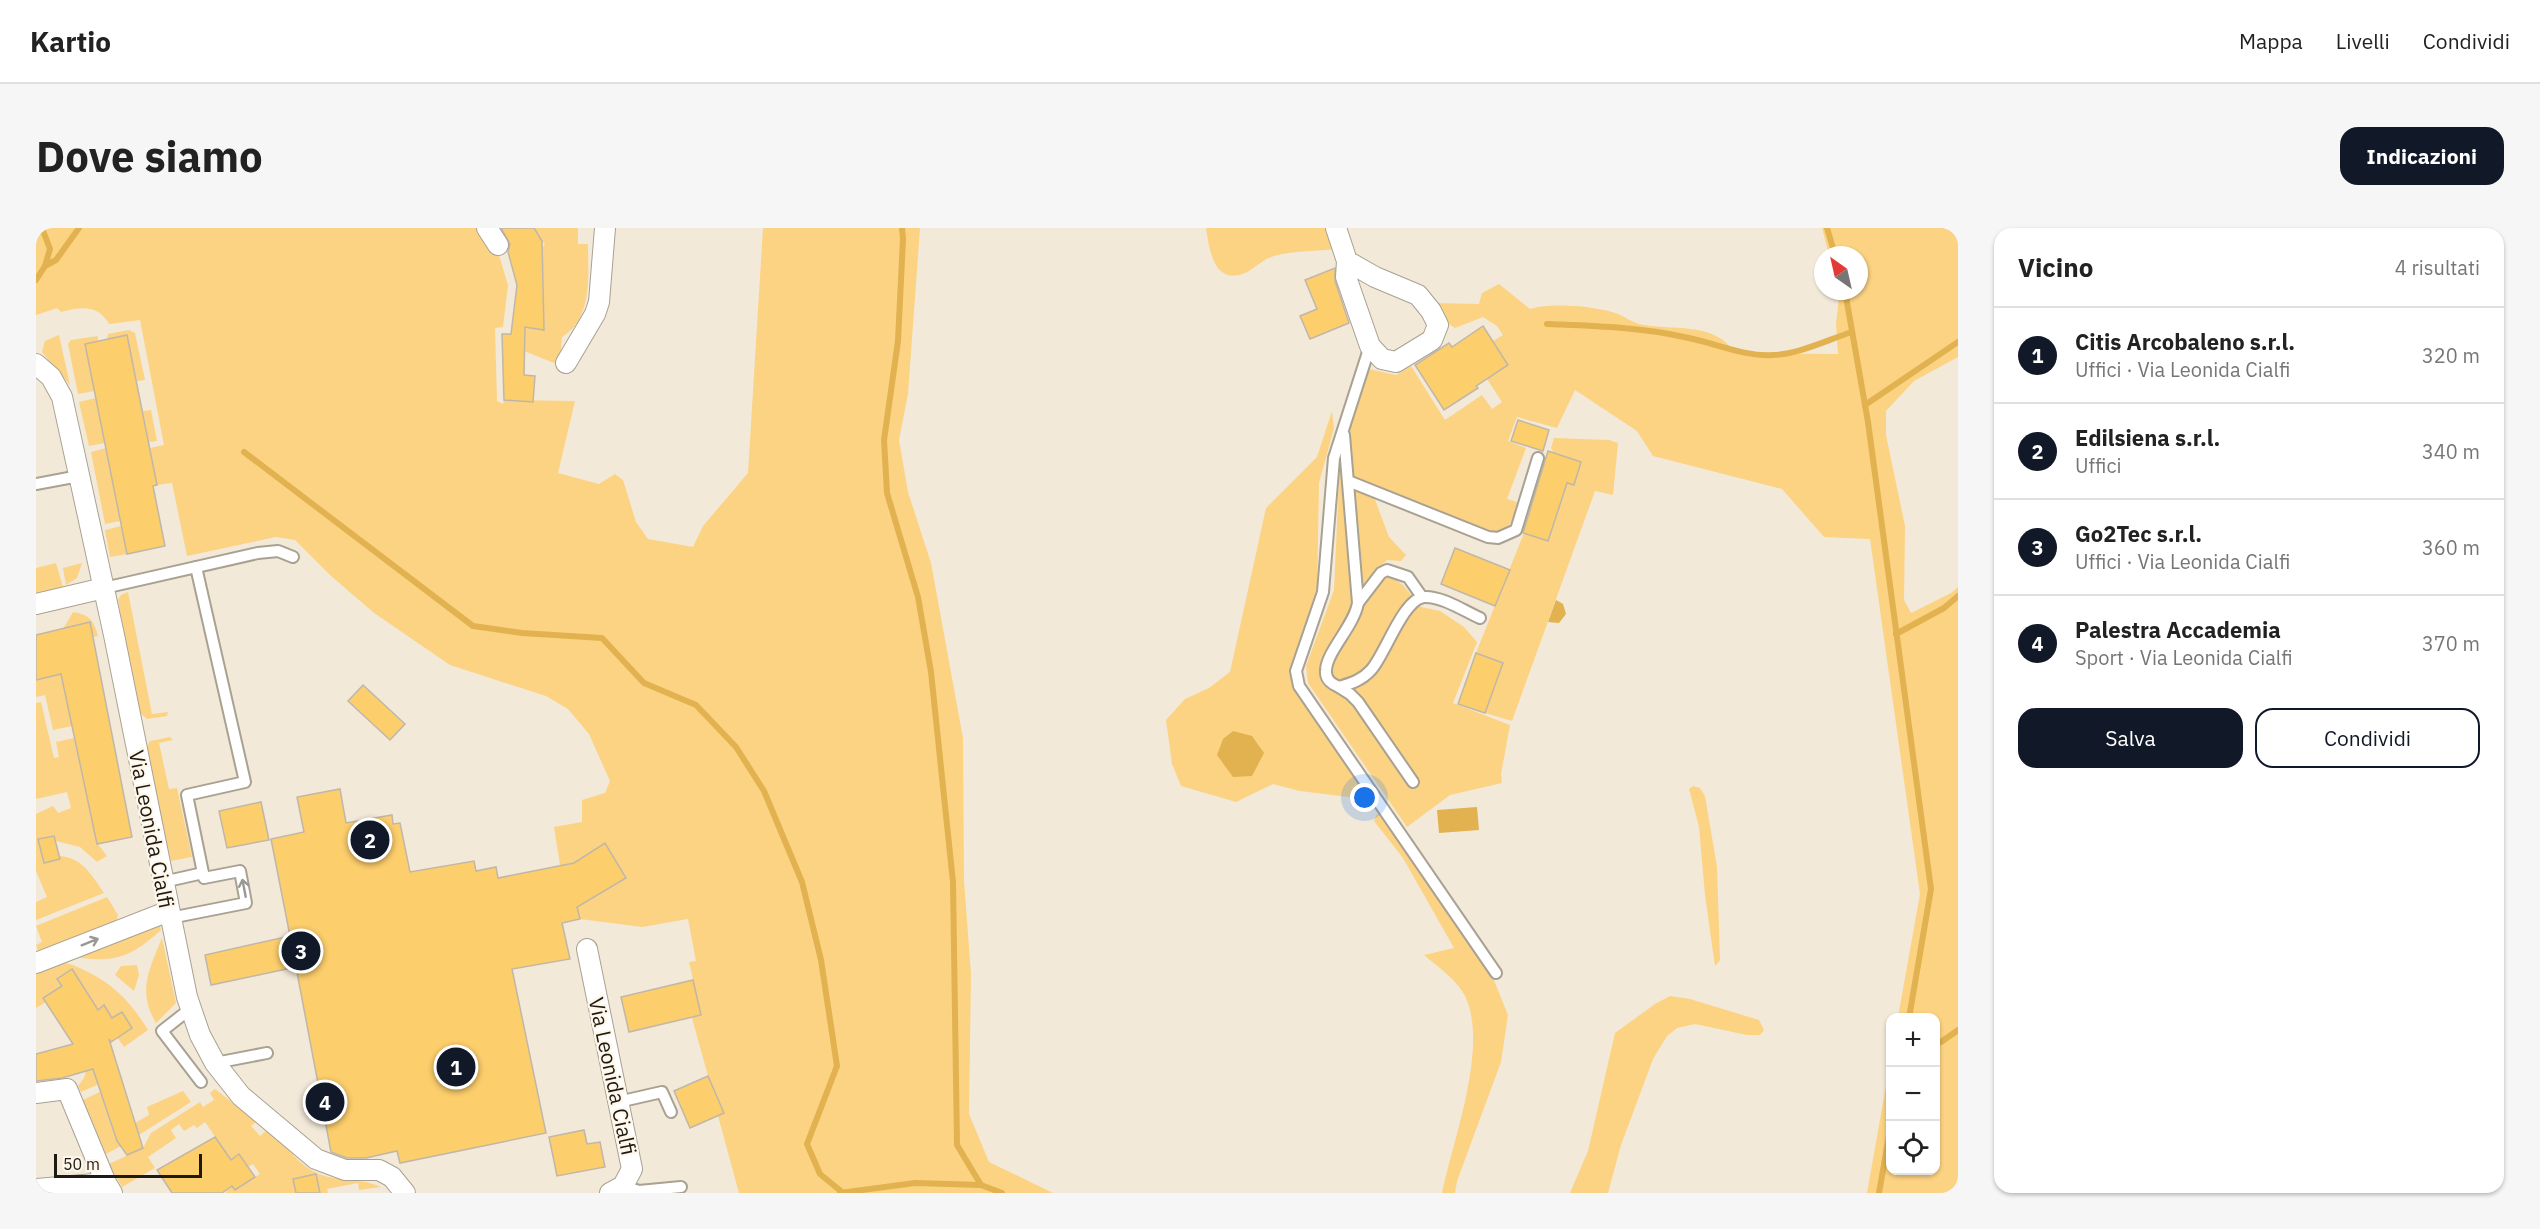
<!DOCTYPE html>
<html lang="it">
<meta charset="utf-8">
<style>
body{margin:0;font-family:"IBM Plex Sans",sans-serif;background:#f6f6f6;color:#222}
.controls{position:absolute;right:18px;bottom:18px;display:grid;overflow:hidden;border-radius:12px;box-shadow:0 2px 4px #0004}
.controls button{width:54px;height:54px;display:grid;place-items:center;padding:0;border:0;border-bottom:2px solid #e0e0e0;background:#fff;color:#222;font:30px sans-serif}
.compass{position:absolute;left:1778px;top:18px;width:54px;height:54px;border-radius:50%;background:#fff;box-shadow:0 2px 4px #0004;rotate:326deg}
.scale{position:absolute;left:18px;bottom:15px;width:148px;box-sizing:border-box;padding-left:6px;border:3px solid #1d1a14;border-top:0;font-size:16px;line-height:21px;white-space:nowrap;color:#1d1a14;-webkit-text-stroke:4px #fef7ea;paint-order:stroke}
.you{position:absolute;left:1329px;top:570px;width:21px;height:21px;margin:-15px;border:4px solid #fff;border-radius:50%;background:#1a73e8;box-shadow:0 0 0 9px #1a73e833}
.badge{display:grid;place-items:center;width:39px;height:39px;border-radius:50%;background:#111827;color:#fff;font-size:20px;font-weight:700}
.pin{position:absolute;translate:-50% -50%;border:3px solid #fff;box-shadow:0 2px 6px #0006}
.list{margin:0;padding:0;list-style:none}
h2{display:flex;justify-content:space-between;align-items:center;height:78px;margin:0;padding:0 24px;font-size:26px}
h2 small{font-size:20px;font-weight:400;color:#767676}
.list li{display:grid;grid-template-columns:39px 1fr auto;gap:18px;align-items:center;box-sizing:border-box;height:96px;padding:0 24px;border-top:2px solid #e0e0e0}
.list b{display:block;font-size:22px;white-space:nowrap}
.list p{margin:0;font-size:20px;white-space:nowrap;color:#767676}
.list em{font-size:20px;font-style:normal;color:#767676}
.actions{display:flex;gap:12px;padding:18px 24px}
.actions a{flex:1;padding:14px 0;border:2px solid #111827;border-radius:18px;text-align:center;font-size:21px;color:#111827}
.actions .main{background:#111827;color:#fff}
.icon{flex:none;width:33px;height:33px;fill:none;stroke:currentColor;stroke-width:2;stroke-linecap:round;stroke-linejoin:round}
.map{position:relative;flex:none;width:1922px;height:965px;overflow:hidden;border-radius:18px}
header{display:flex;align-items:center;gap:36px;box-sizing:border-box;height:84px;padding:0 30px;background:#fff;border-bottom:2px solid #e0e0e0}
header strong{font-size:28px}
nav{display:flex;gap:33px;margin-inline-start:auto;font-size:21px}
.intro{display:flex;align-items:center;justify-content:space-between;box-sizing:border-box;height:144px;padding:0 36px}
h1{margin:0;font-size:42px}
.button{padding:15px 27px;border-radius:18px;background:#111827;color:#fff;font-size:21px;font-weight:700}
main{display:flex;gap:36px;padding:0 36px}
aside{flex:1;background:#fff;border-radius:18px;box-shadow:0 2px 4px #0004}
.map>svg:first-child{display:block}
.green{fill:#fcd382}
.water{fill:#e1b24f}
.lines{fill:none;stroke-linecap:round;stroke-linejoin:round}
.stream{stroke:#e1b24f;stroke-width:6}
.building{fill:#fdce6c;stroke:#c0b7a8;stroke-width:1.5}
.service-casing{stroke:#a9a192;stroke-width:14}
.minor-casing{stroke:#a9a192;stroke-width:22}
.service{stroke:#fff;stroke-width:10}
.minor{stroke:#fff;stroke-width:20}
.oneway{stroke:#999895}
.labels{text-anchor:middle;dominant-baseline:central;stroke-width:4.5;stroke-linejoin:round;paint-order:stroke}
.street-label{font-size:21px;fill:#1d1a14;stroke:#fef7ea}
</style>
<header>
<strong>Kartio</strong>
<nav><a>Mappa</a><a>Livelli</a><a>Condividi</a></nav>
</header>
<div class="intro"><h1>Dove siamo</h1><a class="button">Indicazioni</a></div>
<main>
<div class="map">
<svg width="1922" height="965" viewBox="0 0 1922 965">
<rect width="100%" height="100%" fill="#f2e9d9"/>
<!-- green -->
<g class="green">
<path d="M 0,0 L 446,0 L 462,24 L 472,57 L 467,99 L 459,100 L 461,173 L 467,176 L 468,172 L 539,173 L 522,245 L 563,256 L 579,246 L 587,252 L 600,294 L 612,311 L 657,319 L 667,298 L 712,245 L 727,0 L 884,0 L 872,166 L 863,212 L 872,264 L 895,335 L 927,510 L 928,653 L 935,746 L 933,886 L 953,934 L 1017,965 L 703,965 L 682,888 L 688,885 L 672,848 L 656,790 L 665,787 L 653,734 L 660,733 L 652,691 L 606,699 L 544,691 L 530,637 L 524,637 L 518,599 L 546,594 L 546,572 L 569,565 L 574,553 L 553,506 L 532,481 L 510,468 L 414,437 L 338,385 L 294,347 L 259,312 L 240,309 L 151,328 L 136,255 L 121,257 L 114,220 L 128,217 L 104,92 L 73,96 C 62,76 44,79 25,84 L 21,80 L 0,87 Z"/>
<path d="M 494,0 L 542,0 L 542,16 L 552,16 C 552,48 557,90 526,109 L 524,132 L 518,135 L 488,123 L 489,107 L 476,106 L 476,97 L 508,102 L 506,19 L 509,17 L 499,3 Z"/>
<path d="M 1170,0 L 1292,0 L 1300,21 C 1281,23 1253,23 1235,29 C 1224,33 1214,45 1203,47 C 1176,53 1173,17 1170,0 Z"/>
<path d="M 1786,0 L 1922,0 L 1922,129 L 1878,153 L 1850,183 L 1850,207 L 1869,298 L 1868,372 L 1875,385 L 1915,365 L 1922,359 L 1922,965 L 1831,965 L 1854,835 L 1854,942 L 1900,942 L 1900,790 L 1862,789 L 1884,666 L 1834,311 L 1788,309 L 1746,261 L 1617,228 L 1601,203 L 1539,162 L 1521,200 L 1481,189 L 1472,213 L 1490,220 L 1471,271 L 1481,274 C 1477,291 1474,307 1454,303 L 1345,260 L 1338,269 L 1353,309 L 1370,327 L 1365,333 L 1351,332 L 1343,340 L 1367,357 L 1385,379 L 1404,383 L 1428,399 L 1441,414 L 1417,475 L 1474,497 L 1465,546 L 1466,555 L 1414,567 L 1371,599 L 1272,455 L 1270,438 L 1298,362 L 1304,231 L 1333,141 L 1360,147 L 1375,138 L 1409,192 L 1446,167 L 1456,181 L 1466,174 L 1451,151 L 1472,137 L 1457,113 L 1467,107 L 1461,98 L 1447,89 L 1419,100 L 1408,93 L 1398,75 L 1443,76 L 1446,65 L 1463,56 L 1494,81 C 1515,74 1562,78 1582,86 C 1589,89 1596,94 1603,96 C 1633,103 1681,93 1698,125 L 1802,126 L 1800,96 L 1803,69 L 1802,63 L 1823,63 L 1823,27 L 1793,27 Z"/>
<polygon points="93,102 99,105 109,152 101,153 91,108 71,111 72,106"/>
<polygon points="23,107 34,157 6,124 9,113"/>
<polygon points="62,108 58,163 42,166 32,116 35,112"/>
<polygon points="60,170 69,215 53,218 43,174"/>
<polygon points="115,182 121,213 113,214 107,183"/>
<polygon points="1296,183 1298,200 1283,255 1281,360 1254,440 1258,462 1337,572 1264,563 1237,556 1200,574 1145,558 1136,536 1130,492 1149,471 1173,460 1194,444 1230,280 1281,229"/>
<polygon points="1518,210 1573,212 1582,215 1577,267 1559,263 1476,493 1449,485 1467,435 1440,425 1488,305 1512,312 1531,255 1538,257 1545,234 1518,225 1515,220"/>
<polygon points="70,220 84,293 69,296 55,224"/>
<polygon points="85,298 91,326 74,329 69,302"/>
<polygon points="20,335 27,359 0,365 0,340"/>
<polygon points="46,335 41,350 30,357 27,340"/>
<polygon points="92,364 116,486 132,484 131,488 111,491 103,484 82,372 85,367"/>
<path d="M 37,384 C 53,386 58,393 62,408 L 57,409 L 27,401 Z"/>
<polygon points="25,446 36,498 17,502 9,467 0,469 0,452"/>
<path d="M 5,474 L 18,530 L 23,529 L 20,514 L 38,510 L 61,615 L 71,628 L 61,634 L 44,619 L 20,613 L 18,608 L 2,612 L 24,631 L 24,628 C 46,630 56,647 68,665 L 0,692 L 0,674 L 11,669 L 0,643 L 0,586 L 17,578 L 22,585 L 35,580 L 31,564 L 0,571 L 0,475 Z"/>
<polygon points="134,509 137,512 123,515 133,561 141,560 156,629 135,633 110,521 114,513"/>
<polygon points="1657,558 1664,560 1669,568 1681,639 1684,732 1679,738 1669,667 1663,599 1653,561"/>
<path d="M 1341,586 L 1348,587 L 1457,750 L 1472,787 L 1465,834 L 1421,953 L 1419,965 L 1406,965 C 1417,912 1452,821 1430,770 C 1422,752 1402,739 1388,727 L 1418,720 L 1367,630 L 1338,593 Z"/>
<polygon points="71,669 82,687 80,694 3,725 0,717 6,714 0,698"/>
<path d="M 123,693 L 125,702 C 94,730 77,736 35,728 Z"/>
<path d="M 126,710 L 140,775 L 120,795 C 101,763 113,742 126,710 Z"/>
<path d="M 26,735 C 35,735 44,740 52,744 C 80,758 96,776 112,802 L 88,819 L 81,809 L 86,785 L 76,790 L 68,778 L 62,782 L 36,742 L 21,751 L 26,758 L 7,769 L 10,774 L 0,780 L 0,746 Z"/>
<polygon points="101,737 103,747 98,763 79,747 85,738"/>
<polygon points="1634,768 1654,771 1723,792 1728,802 1724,807 1711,807 1659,796 1641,800 1631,808 1617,831 1585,917 1572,965 1534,965 1552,923 1579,805 1619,776"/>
<polygon points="62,837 63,856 45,864 42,858 48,850 50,842"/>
<path d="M 179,861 L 201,878 L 223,892 L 215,898 L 224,908 L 233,900 C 249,916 265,942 289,948 C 309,954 325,950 345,959 L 323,962 L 322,955 L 291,961 L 292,965 L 189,965 L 196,958 L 199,962 L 224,946 L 217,936 L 212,939 L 203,926 L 195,932 L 169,894 L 161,900 L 158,897 L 148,903 L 143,896 L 135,902 L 140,910 L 112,929 L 119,940 L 86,959 L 73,936 L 107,920 L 115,905 L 164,874 L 167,879 L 178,872 L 174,865 Z"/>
<polygon points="66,863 85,918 70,926 47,872"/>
<polygon points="147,863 155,874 103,907 99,895 113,887 111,879"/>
</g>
<!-- water -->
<g class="water">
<polygon points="1520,372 1527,376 1530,386 1523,395 1512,394"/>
<polygon points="1197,503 1216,508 1228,525 1216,548 1197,549 1181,527 1187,511"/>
<polygon points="1441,579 1443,602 1403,605 1401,582"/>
</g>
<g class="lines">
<!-- stream -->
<g class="stream">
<polyline points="866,0 867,11 862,113 848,212 851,265 882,369 895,444 917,654 921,917 945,957 966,965"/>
<polyline points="1791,0 1799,27"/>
<polyline points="9,38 20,32 43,0"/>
<polyline points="0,52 9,38 14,21 6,0"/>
<polyline points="1809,63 1832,194 1895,661 1873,790"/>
<path d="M 1511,96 C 1557,98 1603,99 1648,109 C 1677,114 1707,129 1737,127 C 1763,126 1791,112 1816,104"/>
<polyline points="1829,177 1922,114"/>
<polyline points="208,224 437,398 486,405 566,410 608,455 660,477 700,519 728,563 766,654 785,732 801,838 771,916 784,946 806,964"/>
<polyline points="1860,406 1908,380 1922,368"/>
<polyline points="1905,814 1922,802"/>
<polyline points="804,965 879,955 945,957"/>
<polyline points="1843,965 1854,902"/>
</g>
</g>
<!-- building -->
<g class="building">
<polygon points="465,0 498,0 506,13 508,102 489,99 488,147 499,148 497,174 468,172 466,106 475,106 481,57 472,24 474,16"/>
<polygon points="1299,40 1299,53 1313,95 1274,111 1264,88 1281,81 1269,52"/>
<polygon points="1447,98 1472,137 1440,158 1442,160 1408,182 1379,137 1413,115 1416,119"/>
<polygon points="91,107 121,257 117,258 129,318 91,326 49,116"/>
<polygon points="1482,192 1513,202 1507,223 1475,213"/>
<polygon points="1512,223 1545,234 1538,257 1531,255 1512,313 1487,305"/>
<polygon points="1419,320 1474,342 1459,378 1405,356"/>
<polygon points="54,394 96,609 61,616 25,446 0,452 0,407"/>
<polygon points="1440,425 1467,435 1449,485 1422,476"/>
<polygon points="327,457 369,496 354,512 312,473"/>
<polygon points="304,561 310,595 356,587 357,596 364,595 374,644 438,633 440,643 460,639 462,650 538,635 569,615 590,650 541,679 544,691 526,695 534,731 476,741 510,905 364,935 361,923 330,930 311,930 295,924 260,739 175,757 169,727 254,708 235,611 268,604 261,569"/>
<polygon points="225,574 233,612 191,620 183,583"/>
<polygon points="18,608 24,631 8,635 2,611"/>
<polygon points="36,741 62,782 68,777 76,790 86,784 96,800 75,814 73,811 107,920 91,927 81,913 57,841 26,850 0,853 0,826 37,816 7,770 26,758 21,751"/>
<polygon points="657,752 665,787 593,804 585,769"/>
<polygon points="672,848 688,885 654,900 638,863"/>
<polygon points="548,902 551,916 564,914 569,939 521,948 513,909"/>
<polygon points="179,909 195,932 203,926 219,949 199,962 196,958 186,965 136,965 121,942"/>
<polygon points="280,946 284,965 260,965 257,951"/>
</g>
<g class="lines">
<defs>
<g id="service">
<polyline points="1334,118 1298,230 1287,364 1260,443 1263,458 1460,745"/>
<path d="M 1308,207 L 1322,375 C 1318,398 1291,423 1290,442 C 1289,452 1296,456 1303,459 C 1316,455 1326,452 1335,442 C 1349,427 1367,371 1388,369 C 1406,368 1428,383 1444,390"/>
<polyline points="1312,253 1452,309 1462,310 1480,302 1502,230"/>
<polyline points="0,256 43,248"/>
<polyline points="160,339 209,554 151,567 167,645"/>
<polyline points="68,360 222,325 242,323 257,329"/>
<polyline points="1322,375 1345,345 1351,342 1372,349 1386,369"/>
<polyline points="1303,459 1314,466 1322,474 1377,554"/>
<polyline points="127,654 167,645 168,650 204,643 210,675 134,690"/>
<polyline points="154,781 126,803 165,854"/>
<polyline points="179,835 231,825"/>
<polyline points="582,874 626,864 635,884"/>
<polyline points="587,958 603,963 645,959"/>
</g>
<g id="minor">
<polyline points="451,0 462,17"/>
<polyline points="1300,0 1311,33 1310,49 1334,118 1346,131 1360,134 1396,112 1402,97 1395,83 1382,67 1339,49 1311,33"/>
<polyline points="530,135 559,86 563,74 569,0"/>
<polyline points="0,136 15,149 26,169 78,407 151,769 164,807 179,835 205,868 280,931 309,942 343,942 356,949 369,965"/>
<polyline points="0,376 68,360"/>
<polyline points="551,721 596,941 587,958 574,965"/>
<polyline points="0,735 133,683"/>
<polyline points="0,865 31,861 70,955 76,965"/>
<polyline points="0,961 70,955"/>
</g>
</defs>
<!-- service casing -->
<use href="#service" class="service-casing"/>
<!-- minor casing -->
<use href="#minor" class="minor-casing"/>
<!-- service -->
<use href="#service" class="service"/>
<!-- minor -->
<use href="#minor" class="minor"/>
</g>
<!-- one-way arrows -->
<defs><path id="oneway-shaft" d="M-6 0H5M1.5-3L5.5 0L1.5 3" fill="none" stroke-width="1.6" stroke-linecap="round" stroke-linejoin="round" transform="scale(1.5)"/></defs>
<g class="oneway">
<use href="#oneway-shaft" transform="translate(208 660) rotate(-101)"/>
<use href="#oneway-shaft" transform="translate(54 714) rotate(-22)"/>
</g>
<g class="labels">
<!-- street labels -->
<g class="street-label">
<text transform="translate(116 601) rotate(79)">Via Leonida Cialfi</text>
<text transform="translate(577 848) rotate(78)">Via Leonida Cialfi</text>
</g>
</g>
</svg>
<div class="controls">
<button>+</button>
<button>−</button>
<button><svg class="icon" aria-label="locate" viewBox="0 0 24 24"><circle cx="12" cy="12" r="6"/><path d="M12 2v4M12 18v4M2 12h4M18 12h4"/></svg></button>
</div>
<svg class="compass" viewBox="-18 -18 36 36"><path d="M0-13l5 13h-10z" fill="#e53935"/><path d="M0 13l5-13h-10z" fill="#767676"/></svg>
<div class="scale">50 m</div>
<div class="you"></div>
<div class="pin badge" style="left:420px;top:839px">1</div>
<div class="pin badge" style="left:334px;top:612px">2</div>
<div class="pin badge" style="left:265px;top:723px">3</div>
<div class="pin badge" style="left:289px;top:874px">4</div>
</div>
<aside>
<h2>Vicino<small>4 risultati</small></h2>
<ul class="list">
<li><span class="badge">1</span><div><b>Citis Arcobaleno s.r.l.</b><p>Uffici · Via Leonida Cialfi</p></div><em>320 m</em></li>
<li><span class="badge">2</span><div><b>Edilsiena s.r.l.</b><p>Uffici</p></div><em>340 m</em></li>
<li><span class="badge">3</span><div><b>Go2Tec s.r.l.</b><p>Uffici · Via Leonida Cialfi</p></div><em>360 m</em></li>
<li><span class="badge">4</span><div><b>Palestra Accademia</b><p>Sport · Via Leonida Cialfi</p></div><em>370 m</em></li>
</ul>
<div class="actions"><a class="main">Salva</a><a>Condividi</a></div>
</aside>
</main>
